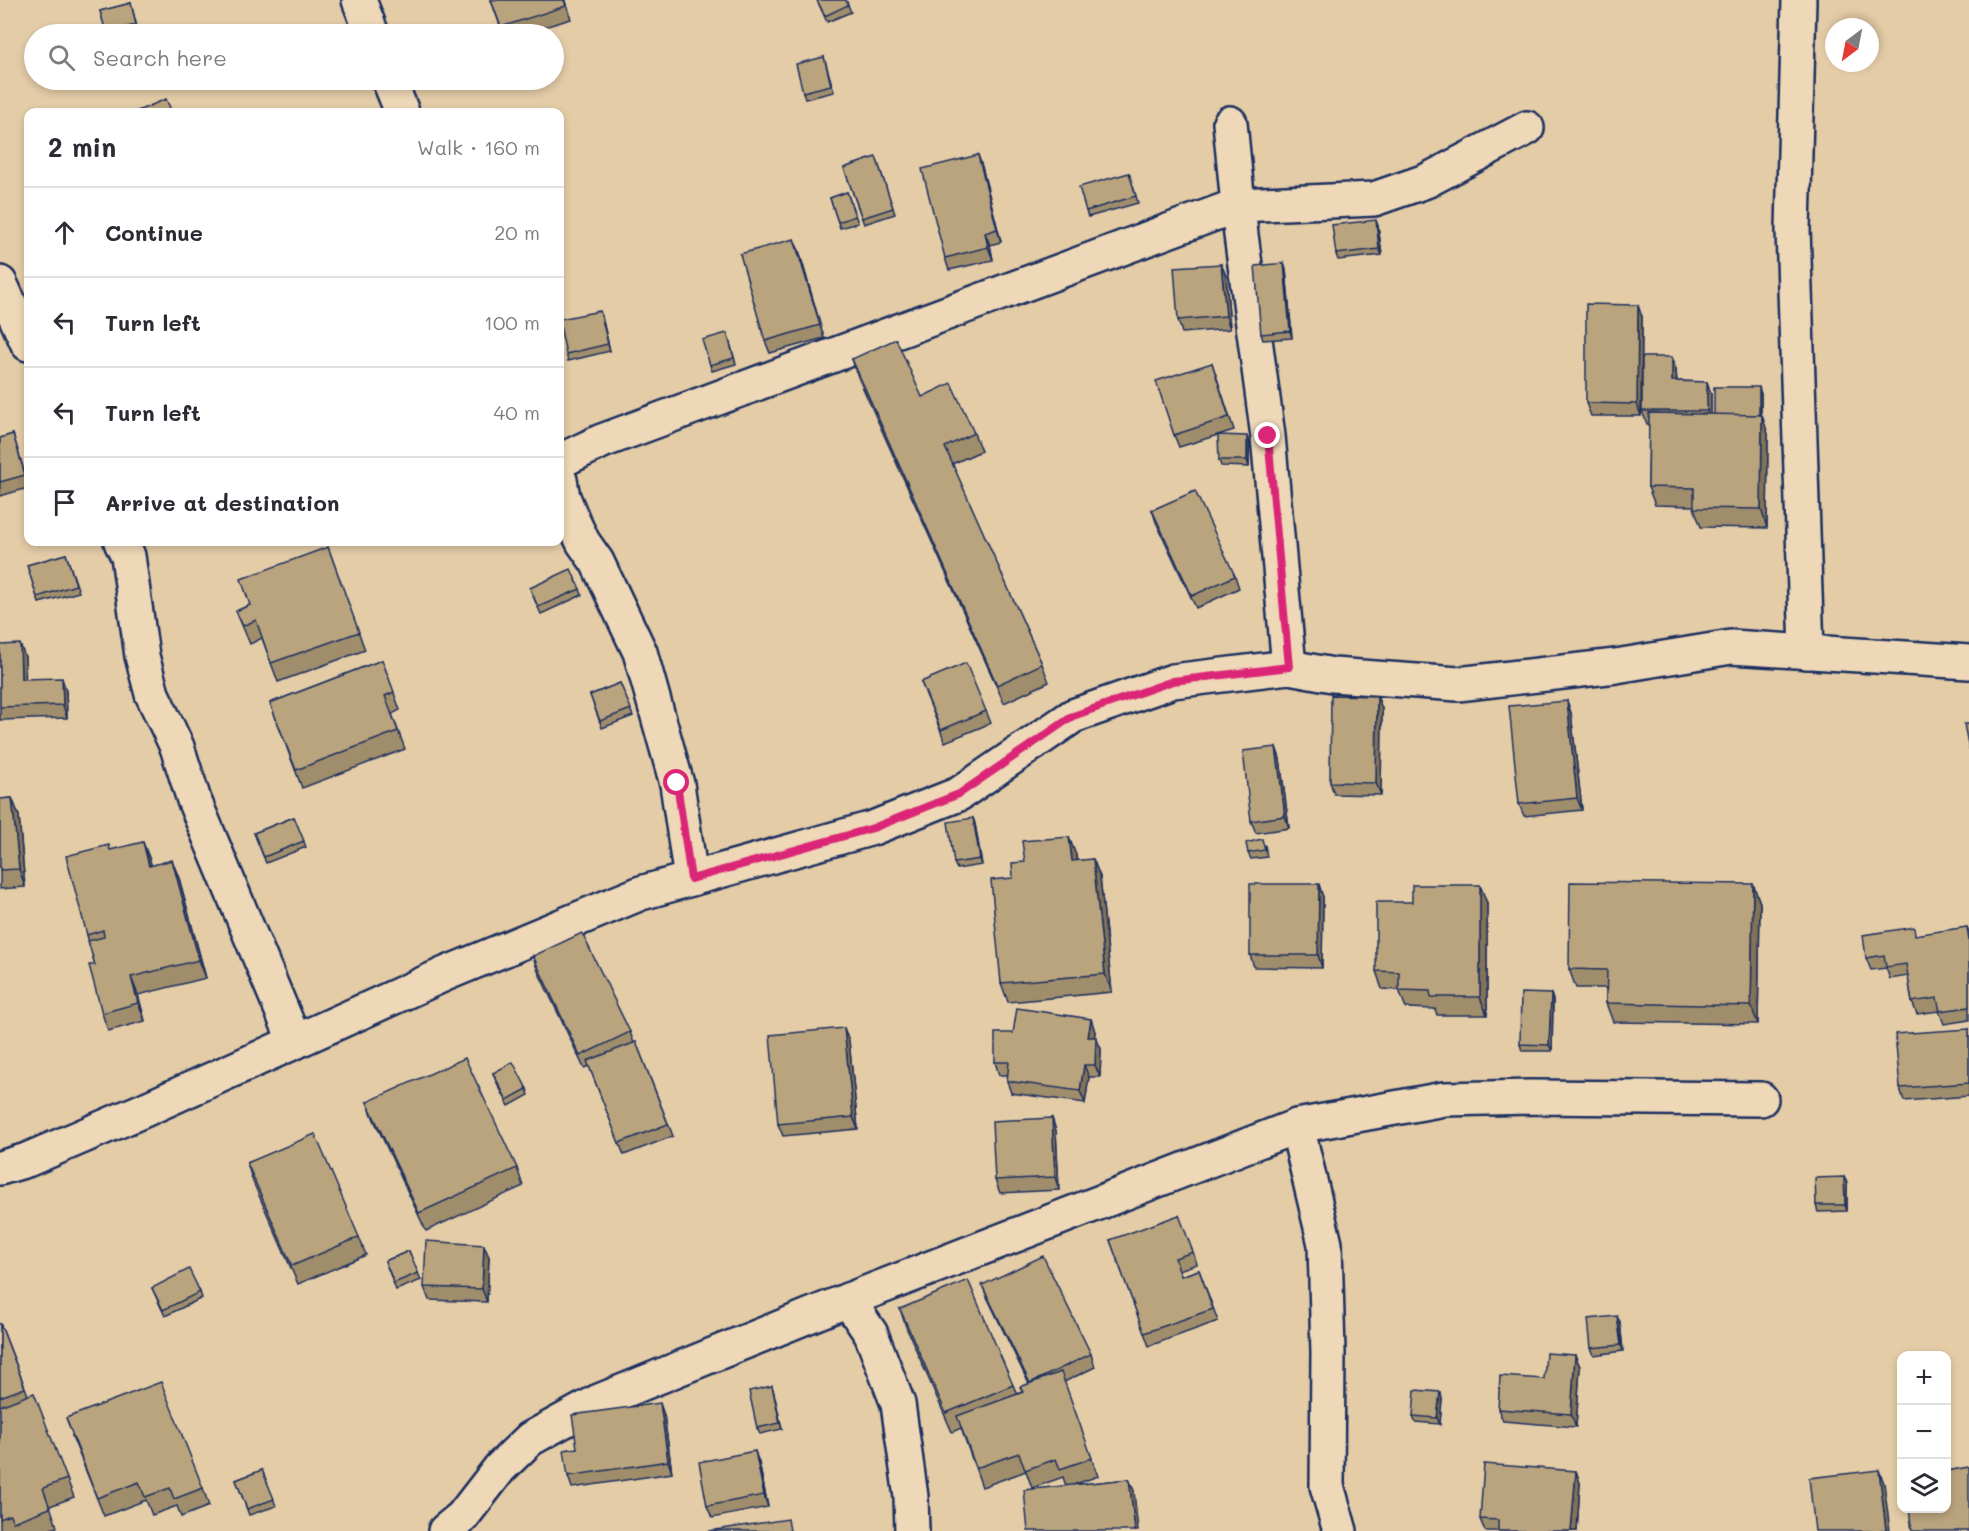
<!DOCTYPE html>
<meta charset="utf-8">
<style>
body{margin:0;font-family:Mali,sans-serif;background:#f2f2f3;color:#2b2b33}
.controls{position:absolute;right:18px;bottom:18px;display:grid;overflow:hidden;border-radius:12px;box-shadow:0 3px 9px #0003}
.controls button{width:54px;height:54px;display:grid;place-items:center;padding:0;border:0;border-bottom:2px solid #e1e1e2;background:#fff;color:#2b2b33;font:30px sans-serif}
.compass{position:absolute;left:1825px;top:18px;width:54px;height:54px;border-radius:50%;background:#fff;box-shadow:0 3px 9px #0003;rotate:212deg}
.stop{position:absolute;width:18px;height:18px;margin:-14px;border:4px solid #db2777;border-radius:50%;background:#fff}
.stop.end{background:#db2777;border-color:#fff;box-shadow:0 2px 6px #0008}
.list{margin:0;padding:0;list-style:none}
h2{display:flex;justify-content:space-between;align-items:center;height:78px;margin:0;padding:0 24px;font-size:26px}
h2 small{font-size:20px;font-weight:400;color:#7c7c81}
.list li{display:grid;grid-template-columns:39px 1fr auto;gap:18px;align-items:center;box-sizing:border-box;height:90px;padding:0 24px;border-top:2px solid #e1e1e2}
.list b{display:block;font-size:22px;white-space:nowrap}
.list em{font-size:20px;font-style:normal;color:#7c7c81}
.icon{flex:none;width:33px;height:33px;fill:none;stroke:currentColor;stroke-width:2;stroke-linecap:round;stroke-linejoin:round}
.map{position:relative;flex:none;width:1969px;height:1531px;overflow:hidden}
.search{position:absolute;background:#fff;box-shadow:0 3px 9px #0003;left:24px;top:24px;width:540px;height:66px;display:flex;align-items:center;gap:15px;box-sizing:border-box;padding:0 21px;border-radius:33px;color:#7c7c81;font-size:22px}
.panel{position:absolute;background:#fff;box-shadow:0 3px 9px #0003;left:24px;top:108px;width:540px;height:438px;border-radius:12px}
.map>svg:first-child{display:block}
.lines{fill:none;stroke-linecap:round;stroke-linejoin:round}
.street-casing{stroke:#1b2f5e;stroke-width:38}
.street{stroke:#eed8b7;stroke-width:33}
.wall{fill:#a08d6c;stroke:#1b2f5e;stroke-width:1.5}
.shaded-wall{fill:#827358;stroke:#1b2f5e;stroke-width:1.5}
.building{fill:#baa47e;stroke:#1b2f5e;stroke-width:1.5}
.route{stroke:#db2777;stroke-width:8}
</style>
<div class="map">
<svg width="1969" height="1531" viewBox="0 0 1969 1531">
<rect width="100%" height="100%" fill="#e4cca7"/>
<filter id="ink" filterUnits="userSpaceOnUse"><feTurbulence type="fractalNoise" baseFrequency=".0167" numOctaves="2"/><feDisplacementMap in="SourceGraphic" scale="12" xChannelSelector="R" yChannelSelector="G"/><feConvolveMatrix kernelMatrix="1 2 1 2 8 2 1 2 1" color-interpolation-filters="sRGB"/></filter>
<g filter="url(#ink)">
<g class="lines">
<defs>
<g id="street">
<polyline points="359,0 372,34"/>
<polyline points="1799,0 1793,229 1807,652"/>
<polyline points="389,80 402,112"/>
<polyline points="1230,123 1241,235 1268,436 1289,667"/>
<polyline points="0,283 28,344"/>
<polyline points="560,461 602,441 1238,205 1374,199 1426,181 1527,128"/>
<polyline points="560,480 563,497 573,521 583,542 597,562 640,652 677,784 691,879"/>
<polyline points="121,542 128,556 142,656 152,694 177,747 194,800 295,1042"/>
<polyline points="1297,1126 1325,1244 1328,1353 1327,1486 1340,1531"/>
<polyline points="0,1168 27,1160 144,1110 445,974 641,893 873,828 959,794 1073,716 1173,681 1289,667 1333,675 1458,684 1616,666 1731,647 1969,662"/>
<polyline points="848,1300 871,1334 898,1404 911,1497 912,1531"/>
<polyline points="445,1531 462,1517 500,1468 530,1439 599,1401 848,1300 1297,1126 1444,1099 1531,1097 1761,1099"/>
</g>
</defs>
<!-- street casing -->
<use href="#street" class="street-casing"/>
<!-- street -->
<use href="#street" class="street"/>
</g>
<!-- wall -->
<g class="wall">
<polygon points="491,0 565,0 571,19 521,34 503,34"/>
<polygon points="817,0 846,0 851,12 827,22"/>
<polygon points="131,3 138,31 125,34 107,34 100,11"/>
<polygon points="824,57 834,92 805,99 803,92"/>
<polygon points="978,155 982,167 1001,242 990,245 993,260 949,270 945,258"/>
<polygon points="876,157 895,214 864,224 844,168"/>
<polygon points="1129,173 1138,203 1088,217 1086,211"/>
<polygon points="847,192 858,223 840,228 830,198"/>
<polygon points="1378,226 1382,255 1338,260 1336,254"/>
<polygon points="799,251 824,338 770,353 765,341"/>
<polygon points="1284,263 1286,270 1292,338 1263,340 1261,334"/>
<polygon points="1221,264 1226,276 1230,329 1182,333 1178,320"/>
<polygon points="602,317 610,351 568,361 566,354"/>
<polygon points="1642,317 1641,416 1591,416 1586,403"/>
<polygon points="729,339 736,364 712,371 710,365"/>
<polygon points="852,359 922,397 974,433 981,451 952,464 1042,664 1049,682 1004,703 858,377"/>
<polygon points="1212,363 1234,430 1179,447 1174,435"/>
<polygon points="1676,370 1677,381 1707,382 1711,394 1711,415 1714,415 1761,394 1761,415 1768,434 1767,528 1701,527 1694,508 1694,506 1655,505 1648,487 1649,424 1647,424 1642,411"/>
<polygon points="13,434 28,484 28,488 0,496 0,438"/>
<polygon points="1249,442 1249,467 1221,466 1219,460"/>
<polygon points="1152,510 1235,576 1239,588 1196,608 1156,522"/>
<polygon points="328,547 365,650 278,682 262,638 250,644 236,611 250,605"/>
<polygon points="66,554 79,592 39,603 27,565"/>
<polygon points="580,589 582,595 541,614 532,594"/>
<polygon points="0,645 25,657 25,679 66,691 67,718 0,720"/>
<polygon points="382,660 400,710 392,714 405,749 302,788 270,703"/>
<polygon points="921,682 986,711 991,723 945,742"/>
<polygon points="620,683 633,716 602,728 590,695"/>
<polygon points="1377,696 1382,709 1381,795 1334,794 1330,782"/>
<polygon points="1567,701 1571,713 1582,810 1524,816 1519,804"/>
<polygon points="1276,747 1280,759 1289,828 1256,833 1251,821"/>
<polygon points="12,798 19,816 25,887 0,889 0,799"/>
<polygon points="294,817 306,847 266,863 254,833"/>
<polygon points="973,818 975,824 982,865 957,869 954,863"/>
<polygon points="1265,845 1267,857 1251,859 1248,853"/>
<polygon points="111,850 150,860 151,866 179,878 206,978 138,995 145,1021 108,1031 102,1013 95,965 87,935"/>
<polygon points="1076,855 1077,861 1093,859 1100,877 1112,992 1008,1002 1001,983 1013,878 1025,862"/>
<polygon points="1753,884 1760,903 1758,1024 1613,1022 1606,1003 1606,988 1576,988 1569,969"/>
<polygon points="1323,897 1322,968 1254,967 1250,955"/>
<polygon points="1487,903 1487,1015 1437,1015 1435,1009 1406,1008 1399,990 1382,989 1376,971"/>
<polygon points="1967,927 1969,933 1969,1020 1944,1024 1939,1011 1917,1014 1912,1002 1908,976 1890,979 1886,968 1871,970 1866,958 1917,935"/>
<polygon points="533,956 630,1032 634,1043 636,1042 673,1136 624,1155 589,1066 584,1068 537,969"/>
<polygon points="1551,994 1553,1000 1552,1051 1522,1051 1520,1044"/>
<polygon points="1091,1019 1095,1032 1094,1037 1101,1049 1100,1077 1089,1077 1085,1103 1011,1093 1007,1081 1008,1075 999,1075 995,1062 1013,1033"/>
<polygon points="844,1028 849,1041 858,1129 783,1136 778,1124"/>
<polygon points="1969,1029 1969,1096 1904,1101 1900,1088"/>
<polygon points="493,1073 527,1089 529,1095 509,1106 495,1079"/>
<polygon points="367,1102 517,1168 523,1186 426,1231 374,1120"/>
<polygon points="1052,1118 1056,1131 1059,1190 1000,1193 995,1180"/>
<polygon points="247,1163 359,1237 366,1255 298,1284 253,1182"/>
<polygon points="1844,1177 1847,1183 1847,1211 1818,1212 1816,1205"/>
<polygon points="1110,1240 1193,1252 1197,1264 1179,1270 1181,1276 1199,1270 1218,1321 1149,1346"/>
<polygon points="409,1251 421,1280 396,1290 385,1261"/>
<polygon points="489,1257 487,1302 429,1300 424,1287"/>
<polygon points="982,1285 1091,1354 1095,1367 1064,1382 1098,1476 1073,1485 1129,1479 1134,1491 1066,1486 1063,1477 1032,1488 1026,1471 982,1487 961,1428 952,1432 906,1327 900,1309 1013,1385 1017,1394 1022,1392 1029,1384 987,1297"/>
<polygon points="152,1288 200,1292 202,1298 165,1316"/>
<polygon points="1620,1322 1623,1351 1594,1355 1591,1348"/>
<polygon points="0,1323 28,1395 67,1479 74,1497 50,1506 57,1527 45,1531 0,1531"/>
<polygon points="1575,1355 1580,1367 1576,1427 1503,1421 1498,1409 1544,1379"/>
<polygon points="772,1386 782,1429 760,1434 757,1428"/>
<polygon points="1442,1398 1440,1424 1415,1422 1413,1416"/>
<polygon points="664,1415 672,1473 572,1488 568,1476 577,1448"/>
<polygon points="72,1436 203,1488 209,1506 181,1517 177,1506 152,1515 146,1500 104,1516"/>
<polygon points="759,1463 768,1507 712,1518 707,1506"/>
<polygon points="262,1470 276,1506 249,1515 236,1480"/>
<polygon points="1576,1471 1580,1483 1577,1531 1485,1531 1480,1519"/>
</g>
<!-- shaded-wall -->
<g class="shaded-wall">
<polygon points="978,155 982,167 1001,242 997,229"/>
<polygon points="1376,220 1378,226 1382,255 1379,249"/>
<polygon points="985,233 990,245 993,260 988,247"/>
<polygon points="794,239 799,251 824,338 820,325"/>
<polygon points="1284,263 1286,270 1292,338 1290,331"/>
<polygon points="1221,264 1226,276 1230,329 1226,316"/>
<polygon points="1638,305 1642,317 1641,416 1637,404"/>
<polygon points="600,311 602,317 610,351 608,344"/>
<polygon points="1672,357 1676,370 1677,394 1672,381"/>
<polygon points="1707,382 1711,394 1711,423 1707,411"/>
<polygon points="1759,387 1761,394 1761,423 1759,416"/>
<polygon points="1762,415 1768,434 1767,528 1761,509"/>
<polygon points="1247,436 1249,442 1249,467 1247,460"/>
<polygon points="20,644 25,657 26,692 21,679"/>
<polygon points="62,678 66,691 67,718 63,705"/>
<polygon points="1377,696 1382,709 1381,795 1376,783"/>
<polygon points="1567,701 1571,713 1582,810 1577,798"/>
<polygon points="1276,747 1280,759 1289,828 1285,816"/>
<polygon points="12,798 19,816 25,887 19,869"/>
<polygon points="973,818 975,824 982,865 980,859"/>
<polygon points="1069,837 1076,855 1078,879 1072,861"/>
<polygon points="143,842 150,860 156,885 149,866"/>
<polygon points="1093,859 1100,877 1112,992 1105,974"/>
<polygon points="172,860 179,878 206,978 199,960"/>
<polygon points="1319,884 1323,897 1322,968 1318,955"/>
<polygon points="1753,884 1760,903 1758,1024 1751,1006"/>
<polygon points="1480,885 1487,903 1487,1015 1480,997"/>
<polygon points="131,977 138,995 145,1021 138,1003"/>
<polygon points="1551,994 1553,1000 1552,1051 1549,1045"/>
<polygon points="1091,1019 1095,1032 1093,1049 1088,1037"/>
<polygon points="844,1028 849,1041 858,1129 853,1117"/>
<polygon points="1096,1037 1101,1049 1100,1077 1095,1065"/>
<polygon points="1084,1065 1089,1077 1085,1103 1080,1091"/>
<polygon points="1052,1118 1056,1131 1059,1190 1055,1177"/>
<polygon points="1844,1177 1847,1183 1847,1211 1845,1205"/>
<polygon points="484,1245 489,1257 487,1302 482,1289"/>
<polygon points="1617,1316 1620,1322 1623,1351 1621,1345"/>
<polygon points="1575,1355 1580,1367 1576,1427 1571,1414"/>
<polygon points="772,1386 774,1393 782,1429 780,1423"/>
<polygon points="1440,1392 1442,1398 1440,1424 1437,1418"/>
<polygon points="660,1403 664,1415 672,1473 668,1461"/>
<polygon points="755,1451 759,1463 768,1507 764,1495"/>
<polygon points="1879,1470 1884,1483 1890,1531 1886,1531"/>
<polygon points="1576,1471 1580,1483 1577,1531 1571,1531"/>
<polygon points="1129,1479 1134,1491 1138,1531 1135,1531"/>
</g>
<!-- building -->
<g class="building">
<polygon points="491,0 564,0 566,6 501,27"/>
<polygon points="817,0 846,0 848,5 825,16"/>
<polygon points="131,3 136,25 106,32 100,11"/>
<polygon points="824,57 831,85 803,92 796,64"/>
<polygon points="166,99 172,112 135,112"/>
<polygon points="978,155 997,229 985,233 988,247 945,258 922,169"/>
<polygon points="876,157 893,208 862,218 844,168"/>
<polygon points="1129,173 1136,196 1086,211 1079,187"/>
<polygon points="847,192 855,216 838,222 830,198"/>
<polygon points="1376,220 1379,249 1336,254 1332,225"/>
<polygon points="794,239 820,325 765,341 740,254"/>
<polygon points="1284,263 1290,331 1261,334 1255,266"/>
<polygon points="1221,264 1226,316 1178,320 1174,267"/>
<polygon points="1586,304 1638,305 1637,404 1586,403"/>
<polygon points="600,311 608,344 566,354 560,326 560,319"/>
<polygon points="727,333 734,358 710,365 702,340"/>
<polygon points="896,339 922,397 951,383 974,433 945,447 1042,664 997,685 852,359"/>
<polygon points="1642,357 1672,357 1672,381 1707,382 1707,411 1642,411"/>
<polygon points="1212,363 1229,417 1174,435 1156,381"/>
<rect x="1714" y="387" width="45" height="28"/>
<polygon points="1649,413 1762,415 1761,509 1694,508 1694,488 1648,487"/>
<polygon points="13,434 25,475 0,482 0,438"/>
<polygon points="1218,435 1247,436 1247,460 1219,460"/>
<polygon points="1195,491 1235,576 1192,596 1152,510"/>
<polygon points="328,547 359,632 271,663 256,620 243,626 236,611 250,605 241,579"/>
<polygon points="66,554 76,585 37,597 27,565"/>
<polygon points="571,569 580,589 538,607 530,588"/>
<polygon points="20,644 21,679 62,678 63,705 0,707 0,645"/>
<polygon points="382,660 394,692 385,696 398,731 296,770 270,703"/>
<polygon points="966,663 986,711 941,730 921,682"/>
<polygon points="620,683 631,709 600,721 590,695"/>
<polygon points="1331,695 1377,696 1376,783 1330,782"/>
<polygon points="1567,701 1577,798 1519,804 1509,706"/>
<polygon points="1964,724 1969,724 1969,749"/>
<polygon points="1276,747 1285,816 1251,821 1243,751"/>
<polygon points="12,798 19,869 0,870 0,799"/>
<polygon points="294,817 304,841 264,857 254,833"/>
<polygon points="973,818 980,859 954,863 948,822"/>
<polygon points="1069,837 1072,861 1093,859 1105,974 1001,983 991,880 1013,878 1012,863 1025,862 1022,841"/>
<polygon points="1262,839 1265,850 1248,853 1246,843"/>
<polygon points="143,842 149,866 172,860 199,960 131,977 138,1003 102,1013 89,965 95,965 88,941 104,937 103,930 87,935 66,856 109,845 110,850"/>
<polygon points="1570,882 1753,884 1751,1006 1606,1003 1607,970 1569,969"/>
<polygon points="1250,884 1319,884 1318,955 1250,955"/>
<polygon points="1412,885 1480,885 1480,997 1431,997 1430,991 1399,990 1399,972 1376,971 1376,902 1412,902"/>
<polygon points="1914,927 1915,935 1967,927 1969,941 1969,1007 1940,1011 1937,998 1912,1002 1906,964 1886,967 1884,955 1866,958 1863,935"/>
<polygon points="582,933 630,1032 580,1056 533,956"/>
<polygon points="1521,993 1551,994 1549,1045 1520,1044"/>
<polygon points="1017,1008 1091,1019 1088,1037 1096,1037 1095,1065 1084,1065 1080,1091 1007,1081 1009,1062 995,1062 995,1033 1013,1033"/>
<polygon points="844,1028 853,1117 778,1124 770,1035"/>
<polygon points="1969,1029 1969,1083 1900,1088 1895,1034"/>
<polygon points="636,1042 668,1124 619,1143 587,1061"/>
<polygon points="465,1058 517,1168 419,1213 367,1102"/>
<polygon points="513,1062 527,1089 507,1100 493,1073"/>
<polygon points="1052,1118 1055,1177 995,1180 992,1121"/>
<polygon points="315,1134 359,1237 292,1266 247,1163"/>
<polygon points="1844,1177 1845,1205 1816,1205 1815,1178"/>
<polygon points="1179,1215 1193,1252 1175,1258 1181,1276 1199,1270 1213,1309 1144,1333 1110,1240"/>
<polygon points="426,1241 484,1245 482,1289 424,1287"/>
<polygon points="409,1251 418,1273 394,1283 385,1261"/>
<polygon points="1043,1256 1091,1354 1030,1383 982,1285"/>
<polygon points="189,1269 200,1292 163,1310 152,1288"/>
<polygon points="968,1280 1013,1385 946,1413 900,1309"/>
<polygon points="1617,1316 1621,1345 1591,1348 1588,1319"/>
<polygon points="0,1323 25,1388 0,1397"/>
<polygon points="1546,1353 1575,1355 1571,1414 1498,1409 1500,1376 1544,1379"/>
<polygon points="1061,1372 1092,1458 1060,1469 1056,1459 1025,1470 1019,1453 976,1468 957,1416 1023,1392 1020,1387"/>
<polygon points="161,1382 203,1488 174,1499 170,1488 145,1497 139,1482 97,1498 66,1418"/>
<polygon points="772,1386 780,1423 757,1428 749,1391"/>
<polygon points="1415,1390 1440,1392 1437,1418 1413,1416"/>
<polygon points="34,1393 67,1479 43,1488 50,1508 13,1522 10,1515 0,1519 0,1406"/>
<polygon points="660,1403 668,1461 568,1476 564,1450 577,1448 572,1415"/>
<polygon points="755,1451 764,1495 707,1506 699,1462"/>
<polygon points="1484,1464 1576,1471 1571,1531 1498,1531 1498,1520 1480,1519"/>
<polygon points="1969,1467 1969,1531 1912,1531 1909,1509 1947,1509 1947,1471"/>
<polygon points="262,1470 274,1499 247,1509 236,1480"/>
<polygon points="1879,1470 1886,1531 1815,1531 1809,1478"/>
<polygon points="1129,1479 1135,1531 1028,1531 1024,1490"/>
<polygon points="788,1519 790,1531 709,1531"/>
</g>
</g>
<g class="lines" filter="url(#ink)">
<!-- route -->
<polyline class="route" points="677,783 691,879 873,828 959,794 1073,716 1173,681 1289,667 1268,436"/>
</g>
</svg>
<div class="controls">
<button>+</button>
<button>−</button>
<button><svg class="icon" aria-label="layers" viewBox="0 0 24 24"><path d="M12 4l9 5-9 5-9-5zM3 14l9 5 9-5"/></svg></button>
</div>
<svg class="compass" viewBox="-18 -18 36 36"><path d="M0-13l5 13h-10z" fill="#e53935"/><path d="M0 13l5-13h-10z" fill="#7c7c81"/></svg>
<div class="stop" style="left:677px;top:783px"></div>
<div class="stop end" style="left:1268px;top:436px"></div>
<div class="search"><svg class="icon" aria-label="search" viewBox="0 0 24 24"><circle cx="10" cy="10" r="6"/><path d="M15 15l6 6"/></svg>Search here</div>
<section class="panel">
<h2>2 min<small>Walk · 160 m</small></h2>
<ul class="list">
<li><svg class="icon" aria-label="ahead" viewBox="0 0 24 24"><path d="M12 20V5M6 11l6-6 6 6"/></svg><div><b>Continue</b></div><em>20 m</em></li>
<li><svg class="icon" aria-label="left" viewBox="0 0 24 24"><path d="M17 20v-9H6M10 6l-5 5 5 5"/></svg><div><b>Turn left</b></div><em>100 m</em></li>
<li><svg class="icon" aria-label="left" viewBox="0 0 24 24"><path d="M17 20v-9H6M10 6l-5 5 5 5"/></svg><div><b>Turn left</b></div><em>40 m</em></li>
<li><svg class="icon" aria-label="arrive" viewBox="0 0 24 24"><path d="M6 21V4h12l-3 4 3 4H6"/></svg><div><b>Arrive at destination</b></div></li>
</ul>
</section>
</div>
